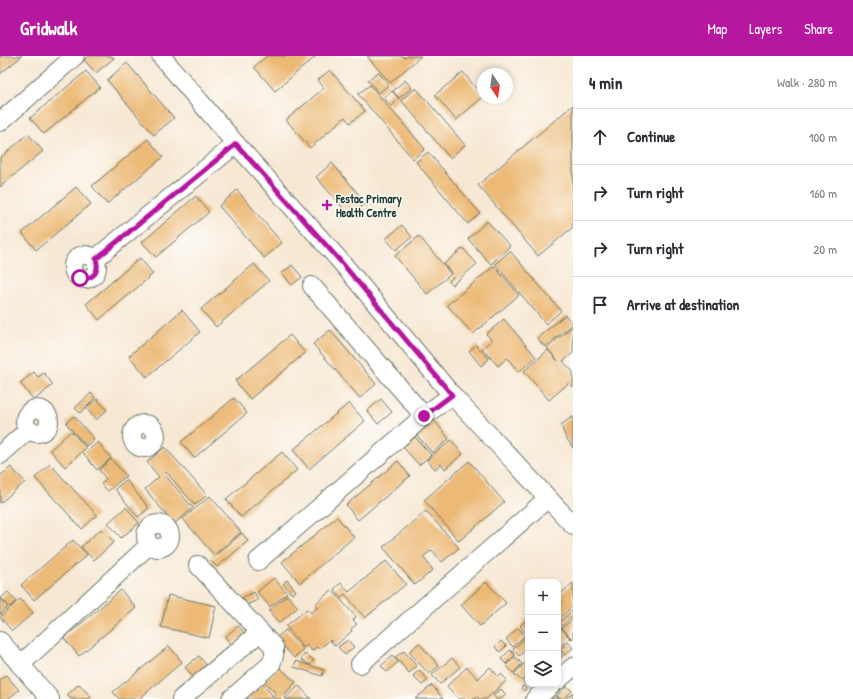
<!DOCTYPE html>
<meta charset="utf-8">
<style>
body{margin:0;font-family:"Patrick Hand",sans-serif;background:#f7f7f7;color:#2b2b33}
.controls{position:absolute;right:12px;bottom:12px;display:grid;overflow:hidden;border-radius:8px;box-shadow:0 2px 6px #0003}
.controls button{width:36px;height:36px;display:grid;place-items:center;padding:0;border:0;border-bottom:1px solid #e1e1e2;background:#fff;color:#2b2b33;font:20px sans-serif}
.compass{position:absolute;left:477px;top:12px;width:36px;height:36px;border-radius:50%;background:#fff;box-shadow:0 2px 6px #0003;rotate:167deg}
.stop{position:absolute;width:12px;height:12px;margin:-9px;border:3px solid #b5179e;border-radius:50%;background:#fff}
.stop.end{background:#b5179e;border-color:#fff;box-shadow:0 1px 4px #0008}
.list{margin:0;padding:0;list-style:none}
h2{display:flex;justify-content:space-between;align-items:center;height:52px;margin:0;padding:0 16px;font-size:17px}
h2 small{font-size:13px;font-weight:400;color:#7c7c81}
.list li{display:grid;grid-template-columns:26px 1fr auto;gap:12px;align-items:center;box-sizing:border-box;height:56px;padding:0 16px;border-top:1px solid #e1e1e2}
.list b{display:block;font-size:15px;white-space:nowrap}
.list em{font-size:13px;font-style:normal;color:#7c7c81}
.icon{flex:none;width:22px;height:22px;fill:none;stroke:currentColor;stroke-width:2;stroke-linecap:round;stroke-linejoin:round}
.map{position:relative;flex:none;width:573px;height:643px;overflow:hidden}
header{display:flex;align-items:center;gap:24px;box-sizing:border-box;height:56px;padding:0 20px;background:#b5179e;color:#fff}
header strong{font-size:19px}
nav{display:flex;gap:22px;margin-inline-start:auto;font-size:14px}
main{display:flex}
aside{flex:1;background:#fff}
.map>svg:first-child{display:block}
.building{fill:#ecb976}
.lines{fill:none;stroke-linecap:round;stroke-linejoin:round}
.minor-casing{stroke:#6b796c;stroke-width:20}
.minor{stroke:#fff;stroke-width:18}
.route{stroke:#b5179e;stroke-width:5}
.poi-dot{fill:#b5179e;stroke:#fdfcf7;stroke-width:1.5}
.labels{text-anchor:middle;dominant-baseline:central;stroke-width:3;stroke-linejoin:round;paint-order:stroke}
.poi-label{font-size:12px;font-weight:bold;fill:#1f3d34;stroke:#fdfcf7;text-anchor:start}
</style>
<header>
<strong>Gridwalk</strong>
<nav><a>Map</a><a>Layers</a><a>Share</a></nav>
</header>
<main>
<div class="map">
<svg width="573" height="643" viewBox="0 0 573 643">
<rect width="100%" height="100%" fill="#fdfcf7"/>
<filter id="ink" filterUnits="userSpaceOnUse"><feTurbulence type="fractalNoise" baseFrequency=".025" numOctaves="2"/><feDisplacementMap in="SourceGraphic" scale="8" xChannelSelector="R" yChannelSelector="G"/><feConvolveMatrix kernelMatrix="1 2 1 2 8 2 1 2 1" color-interpolation-filters="sRGB"/></filter>
<filter id="wash" filterUnits="userSpaceOnUse"><feTurbulence type="fractalNoise" baseFrequency=".012" numOctaves="4" result="noise"/><feDisplacementMap in="SourceGraphic" scale="16" xChannelSelector="R" yChannelSelector="G"/><feGaussianBlur stdDeviation="0.9" result="paint"/><feColorMatrix in="noise" values="0 0 0 0 0 0 0 0 0 0 0 0 0 0 0 0 0 1.4 0 .05"/><feComposite in="paint" operator="in"/></filter>
<g filter="url(#wash)">
<rect width="100%" height="100%" fill="#f7e8d4"/>
<g id="blocks">
<!-- building -->
<g class="building">
<polygon points="0,0 22,0 0,18"/>
<polygon points="89,0 111,0 114,2 96,17 84,4"/>
<polygon points="267,0 316,0 275,35 254,11"/>
<polygon points="367,0 403,0 405,2 407,0 421,0 390,27"/>
<polygon points="127,7 174,62 154,79 107,24"/>
<polygon points="330,14 365,55 350,67 345,61 310,92 286,64 324,32 318,24"/>
<polygon points="86,15 100,31 44,78 30,62"/>
<polygon points="378,16 388,29 379,37 368,24"/>
<polygon points="463,16 483,41 456,64 435,39"/>
<polygon points="405,24 412,32 399,42 393,35"/>
<polygon points="370,29 425,93 413,103 358,38"/>
<polygon points="416,32 465,89 450,102 401,44"/>
<polygon points="392,35 399,43 391,50 384,42"/>
<polygon points="573,49 573,171 538,200 478,129"/>
<polygon points="28,78 43,95 0,131 0,102"/>
<polygon points="148,83 163,101 107,148 92,130"/>
<polygon points="428,96 480,157 468,168 416,106"/>
<polygon points="332,107 366,147 350,160 316,121"/>
<polygon points="76,131 91,148 36,194 22,177"/>
<polygon points="237,134 282,187 264,202 219,150"/>
<polygon points="196,140 209,156 156,201 142,186"/>
<polygon points="487,165 510,190 491,208 468,183"/>
<polygon points="402,169 412,181 396,194 386,183"/>
<polygon points="419,180 451,218 427,238 395,200"/>
<polygon points="463,192 477,208 452,229 449,225 454,220 444,208"/>
<polygon points="510,195 561,255 546,268 495,208"/>
<polygon points="140,202 153,218 99,264 86,248"/>
<polygon points="254,208 269,225 216,271 201,253"/>
<polygon points="292,209 302,221 292,229 282,217"/>
<polygon points="494,210 519,239 473,278 447,249"/>
<polygon points="182,254 200,276 147,321 129,300"/>
<polygon points="565,259 573,268 545,291 537,282"/>
<polygon points="504,263 536,301 519,316 507,302 498,310 482,292 492,284 486,278"/>
<polygon points="573,270 573,297 563,305 573,316 573,331 569,327 549,344 524,315 548,294 558,305 547,292"/>
<polygon points="330,274 376,328 360,342 313,288"/>
<polygon points="290,279 305,297 250,343 235,325"/>
<polygon points="476,289 489,303 481,310 469,295"/>
<polygon points="34,316 38,321 44,317 53,329 34,344 20,327"/>
<polygon points="91,337 95,342 80,357 75,352"/>
<polygon points="234,342 247,357 194,402 181,386"/>
<polygon points="97,343 107,354 96,364 86,352"/>
<polygon points="381,343 392,356 378,368 367,355"/>
<polygon points="349,347 365,365 309,413 293,394"/>
<polygon points="74,360 94,383 86,390 66,367"/>
<polygon points="572,361 573,361 573,392 565,380 561,369"/>
<polygon points="434,364 449,383 432,397 417,379"/>
<polygon points="71,375 86,392 65,411 50,394"/>
<polygon points="415,381 431,399 419,409 403,391"/>
<polygon points="451,384 463,398 445,413 441,408 435,413 427,404"/>
<polygon points="98,386 111,402 97,414 84,398"/>
<polygon points="165,391 207,439 195,449 166,416 164,418 193,452 174,468 145,433 159,421 147,406"/>
<polygon points="282,396 297,414 241,461 226,443"/>
<polygon points="111,403 126,420 108,435 101,428 106,423 99,414"/>
<polygon points="398,405 410,420 358,464 346,449"/>
<polygon points="469,405 504,446 459,485 424,444"/>
<polygon points="50,408 97,459 82,473 35,422"/>
<polygon points="11,411 25,426 0,447 0,420"/>
<polygon points="126,424 149,452 138,461 115,433"/>
<polygon points="210,440 241,476 214,499 183,463"/>
<polygon points="126,451 139,467 121,482 108,467"/>
<polygon points="426,455 459,492 442,506 432,494 423,501 433,514 415,529 383,491"/>
<polygon points="337,461 354,481 300,527 282,506"/>
<polygon points="101,473 114,486 94,504 81,491"/>
<polygon points="242,477 248,485 217,511 210,504"/>
<polygon points="73,484 87,499 34,544 21,529"/>
<polygon points="386,505 406,528 365,562 345,538 341,542 334,533 341,527 349,536"/>
<polygon points="274,522 287,537 270,551 257,536"/>
<polygon points="287,524 296,535 292,538 283,528"/>
<polygon points="486,526 506,547 480,570 461,549"/>
<polygon points="573,527 573,550 558,564 558,550 563,545 558,549 558,540"/>
<polygon points="121,534 136,552 79,600 64,582"/>
<polygon points="332,534 356,561 353,564 357,568 351,573 352,575 335,590 330,584 319,593 317,591 312,595 307,589 304,592 286,570 307,553 311,557 318,551 315,548"/>
<polygon points="8,536 16,545 10,551 1,542"/>
<polygon points="254,536 258,544 246,549 243,541"/>
<polygon points="168,539 216,550 209,582 161,571"/>
<polygon points="287,539 298,551 279,567 269,555"/>
<polygon points="0,542 8,551 0,559"/>
<polygon points="20,543 33,557 12,575 0,561"/>
<polygon points="573,554 573,560 562,570 559,566"/>
<polygon points="528,562 528,573 525,576 520,570"/>
<polygon points="573,563 573,582 572,583 562,572"/>
<polygon points="238,570 245,578 232,589 225,581"/>
<polygon points="560,571 570,582 558,592 558,573"/>
<polygon points="518,572 525,579 513,591 506,583"/>
<polygon points="286,574 303,593 294,602 276,582"/>
<polygon points="525,582 528,585 528,592 519,600 513,593"/>
<polygon points="348,584 354,591 345,599 338,591"/>
<polygon points="501,585 506,590 500,596 495,591"/>
<polygon points="568,586 573,592 565,599 560,593"/>
<polygon points="419,587 439,610 429,618 409,596"/>
<polygon points="169,590 182,606 139,643 119,643 113,636"/>
<polygon points="510,594 515,599 506,608 501,603"/>
<polygon points="558,594 563,600 558,604"/>
<polygon points="404,595 417,610 409,617 395,601"/>
<polygon points="305,598 314,604 310,609 301,603"/>
<polygon points="199,600 207,610 193,621 185,611"/>
<polygon points="392,600 398,606 387,616 381,610"/>
<polygon points="515,601 522,608 513,617 506,609"/>
<polygon points="452,602 460,611 440,628 432,619"/>
<polygon points="528,604 528,619 522,625 514,618"/>
<polygon points="296,605 324,614 322,620 294,611"/>
<polygon points="279,611 296,626 280,643 275,643 272,641 276,637 264,626"/>
<polygon points="467,611 478,623 490,611 498,620 501,618 507,624 486,643 479,643 477,641 475,643 458,643 447,630"/>
<polygon points="419,614 428,624 422,629 413,620"/>
<polygon points="6,619 19,634 8,643 0,643 0,624"/>
<polygon points="528,621 528,628 533,628 529,632 523,626"/>
<polygon points="79,628 91,641 88,643 71,643 67,639"/>
<polygon points="262,628 273,640 269,643 246,643"/>
<polygon points="432,629 443,643 415,643"/>
<polygon points="299,630 311,643 284,643"/>
<polygon points="523,630 526,632 524,635 521,632"/>
<polygon points="567,630 572,635 563,643 561,643 557,640"/>
<polygon points="501,633 506,639 500,643 496,643 493,639"/>
<polygon points="573,636 573,643 566,643"/>
<polygon points="555,639 559,643 551,643"/>
</g>
</g>
</g>
<g filter="url(#ink)">
<use href="#blocks" fill-opacity="0" stroke="#6b796c" stroke-width="1"/>
<g class="lines">
<defs>
<g id="minor">
<polyline points="161,0 236,88 342,207 452,339 573,469"/>
<polyline points="0,66 75,0"/>
<circle cx="85" cy="211" r="12"/>
<polyline points="95,203 236,88"/>
<polyline points="312,230 424,360"/>
<circle cx="37" cy="365" r="12"/>
<circle cx="144" cy="380" r="12"/>
<polyline points="0,399 28,374"/>
<circle cx="158" cy="480" r="12"/>
<polyline points="258,505 424,360 452,339"/>
<polyline points="198,509 274,591 274,600 271,608 231,643"/>
<polyline points="0,585 50,643"/>
<polyline points="360,608 547,443"/>
<polyline points="20,609 149,489"/>
<polyline points="558,624 573,611"/>
<polyline points="181,643 260,576"/>
<polyline points="535,643 553,628"/>
</g>
</defs>
<!-- minor casing -->
<use href="#minor" class="minor-casing"/>
<!-- minor -->
<use href="#minor" class="minor"/>
</g>
</g>
<g class="lines" filter="url(#ink)">
<!-- route -->
<path class="route" d="M 80,222 C 93,224 100,216 96,203 L 236,88 L 342,207 L 452,339 L 424,360"/>
</g>
<!-- markers -->
<path class="poi-dot" d="M325 143h4v4h4v4h-4v4h-4v-4h-4v-4h4z"/>
<g class="labels">
<!-- poi labels -->
<g class="poi-label">
<text x="336" y="142">Festac Primary<tspan x="336" dy="14">Health Centre</tspan></text>
</g>
</g>
</svg>
<div class="controls">
<button>+</button>
<button>−</button>
<button><svg class="icon" aria-label="layers" viewBox="0 0 24 24"><path d="M12 4l9 5-9 5-9-5zM3 14l9 5 9-5"/></svg></button>
</div>
<svg class="compass" viewBox="-18 -18 36 36"><path d="M0-13l5 13h-10z" fill="#e53935"/><path d="M0 13l5-13h-10z" fill="#7c7c81"/></svg>
<div class="stop" style="left:80px;top:222px"></div>
<div class="stop end" style="left:424px;top:360px"></div>
</div>
<aside>
<h2>4 min<small>Walk · 280 m</small></h2>
<ul class="list">
<li><svg class="icon" aria-label="ahead" viewBox="0 0 24 24"><path d="M12 20V5M6 11l6-6 6 6"/></svg><div><b>Continue</b></div><em>100 m</em></li>
<li><svg class="icon" aria-label="right" viewBox="0 0 24 24"><path d="M7 20v-9h11M14 6l5 5-5 5"/></svg><div><b>Turn right</b></div><em>160 m</em></li>
<li><svg class="icon" aria-label="right" viewBox="0 0 24 24"><path d="M7 20v-9h11M14 6l5 5-5 5"/></svg><div><b>Turn right</b></div><em>20 m</em></li>
<li><svg class="icon" aria-label="arrive" viewBox="0 0 24 24"><path d="M6 21V4h12l-3 4 3 4H6"/></svg><div><b>Arrive at destination</b></div></li>
</ul>
</aside>
</main>
